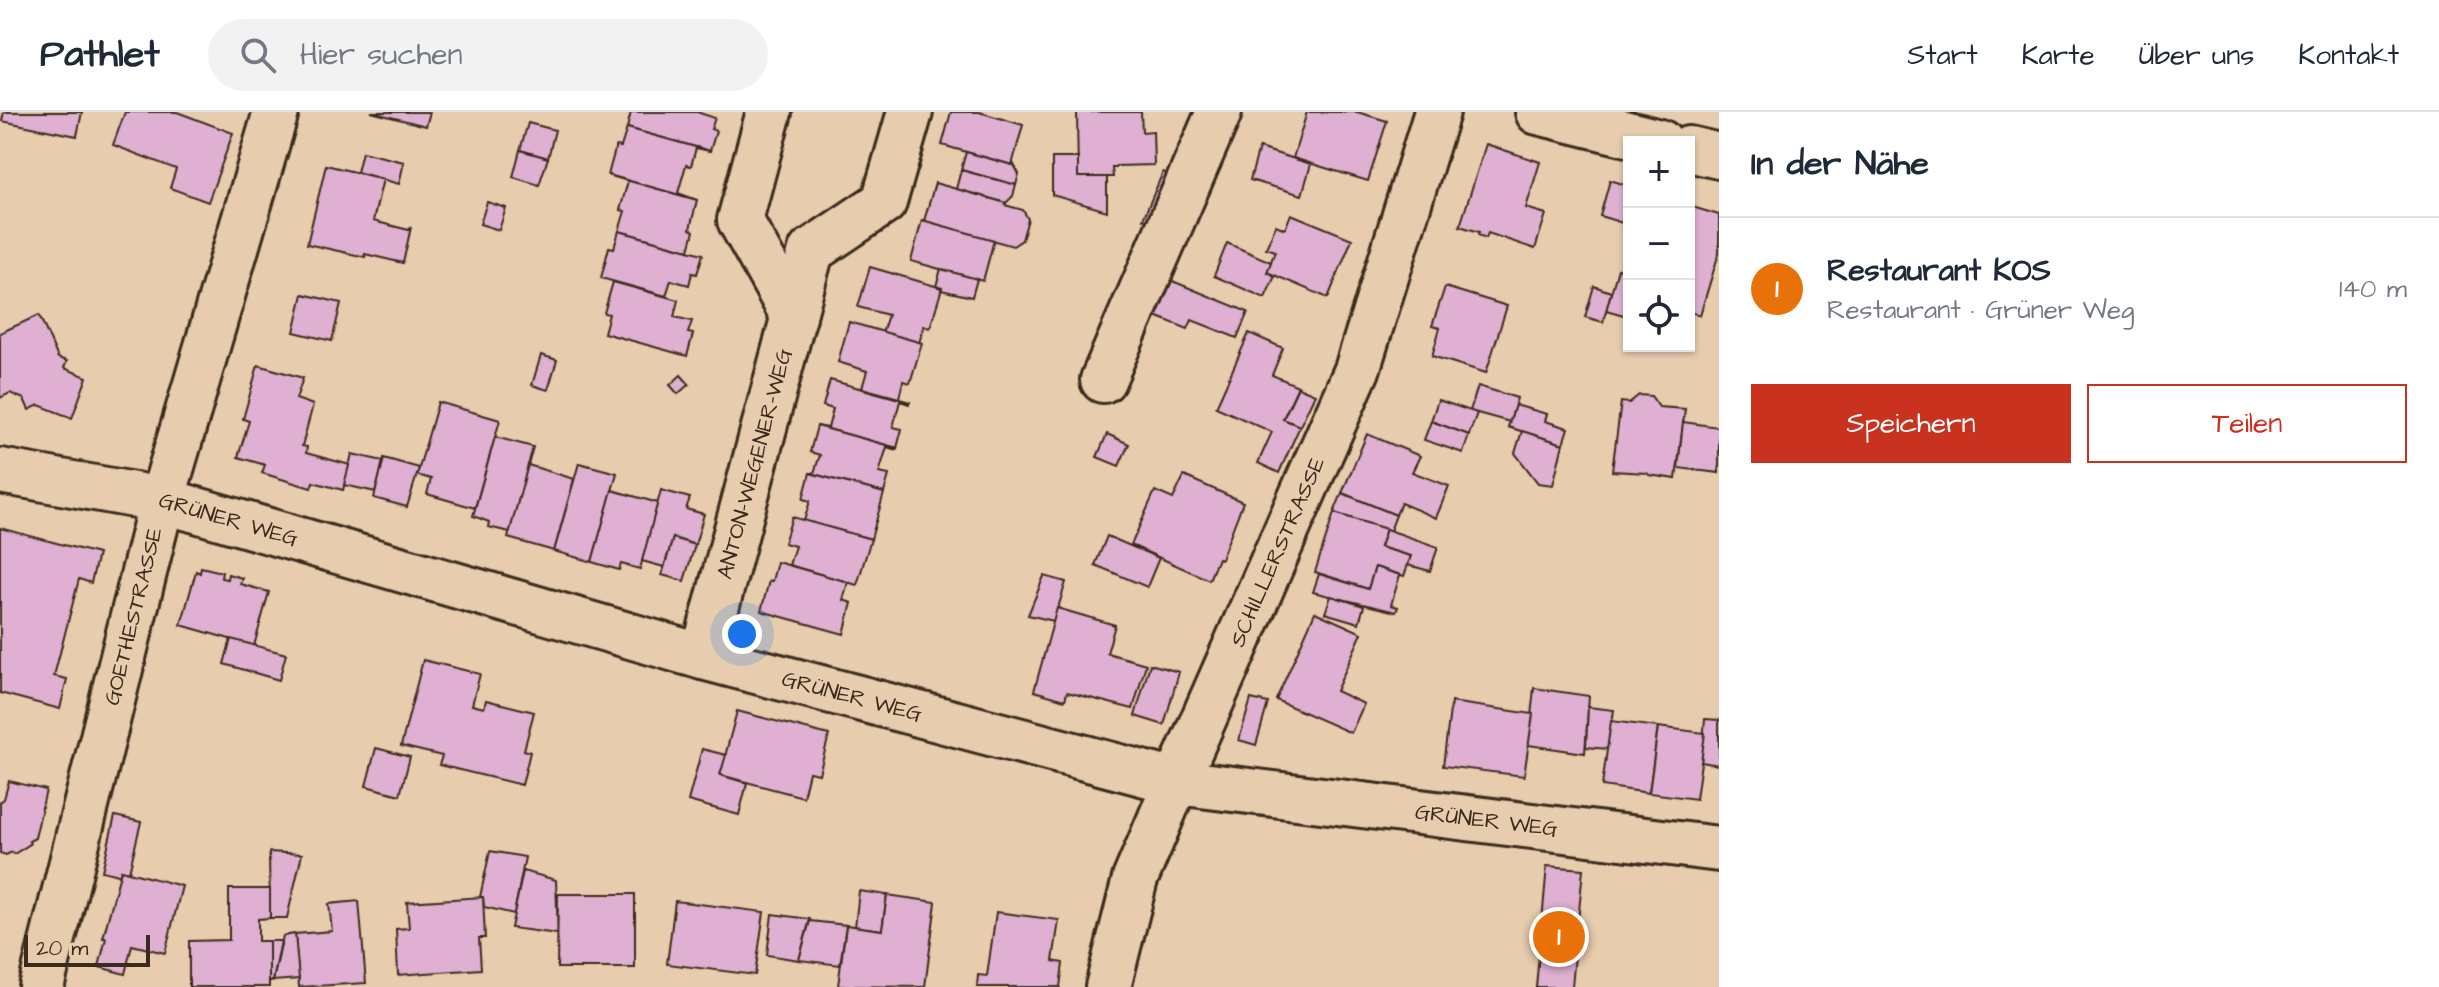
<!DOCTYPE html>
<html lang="de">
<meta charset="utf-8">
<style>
body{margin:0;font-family:"Architects Daughter",sans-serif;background:#f2f2f3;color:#1f2937}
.controls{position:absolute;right:24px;top:24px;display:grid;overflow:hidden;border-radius:0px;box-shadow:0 2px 6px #0004}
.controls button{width:72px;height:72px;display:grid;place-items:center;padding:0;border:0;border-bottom:2px solid #e0e1e3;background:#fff;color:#1f2937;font:40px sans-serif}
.scale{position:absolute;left:24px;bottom:20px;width:126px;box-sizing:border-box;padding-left:8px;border:4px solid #3b2a1e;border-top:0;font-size:22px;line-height:28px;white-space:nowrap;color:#3b2a1e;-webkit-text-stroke:6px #e7ccae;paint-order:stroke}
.you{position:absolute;left:742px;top:522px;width:28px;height:28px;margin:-20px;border:6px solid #fff;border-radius:50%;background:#1a73e8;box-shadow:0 0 0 12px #1a73e833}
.badge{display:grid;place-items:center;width:52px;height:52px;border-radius:50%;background:#c8321e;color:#fff;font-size:26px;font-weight:700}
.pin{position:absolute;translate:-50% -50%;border:4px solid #fff;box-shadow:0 2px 8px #0006}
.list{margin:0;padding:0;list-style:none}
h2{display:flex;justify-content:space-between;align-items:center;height:104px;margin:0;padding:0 32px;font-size:34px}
h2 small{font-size:26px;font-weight:400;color:#747a83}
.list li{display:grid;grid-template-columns:52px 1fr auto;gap:24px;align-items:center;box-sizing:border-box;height:144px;padding:0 32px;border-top:2px solid #e0e1e3}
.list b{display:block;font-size:30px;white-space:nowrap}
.list p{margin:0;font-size:26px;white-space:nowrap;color:#747a83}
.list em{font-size:26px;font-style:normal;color:#747a83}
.actions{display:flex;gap:16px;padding:24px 32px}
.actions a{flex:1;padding:18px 0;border:2px solid #c8321e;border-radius:0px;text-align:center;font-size:28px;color:#c8321e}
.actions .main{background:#c8321e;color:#fff}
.icon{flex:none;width:44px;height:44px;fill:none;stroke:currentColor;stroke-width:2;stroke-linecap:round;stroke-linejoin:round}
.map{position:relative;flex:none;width:1719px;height:875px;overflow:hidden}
header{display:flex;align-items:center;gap:48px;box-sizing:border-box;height:112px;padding:0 40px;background:#fff;border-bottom:2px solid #e0e1e3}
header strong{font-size:38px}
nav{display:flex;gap:44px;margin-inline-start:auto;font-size:28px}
.search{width:560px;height:72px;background:#f2f2f3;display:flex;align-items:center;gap:20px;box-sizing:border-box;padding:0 28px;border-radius:44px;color:#747a83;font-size:30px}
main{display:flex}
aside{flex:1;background:#fff}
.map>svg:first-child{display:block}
.building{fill:#dfb0d1;stroke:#3b2a1e;stroke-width:2}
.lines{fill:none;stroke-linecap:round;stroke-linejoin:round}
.minor-casing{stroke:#3b2a1e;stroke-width:50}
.minor{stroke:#e7ccae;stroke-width:44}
.labels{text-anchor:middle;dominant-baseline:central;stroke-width:6;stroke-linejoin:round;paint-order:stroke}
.street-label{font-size:22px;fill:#3b2a1e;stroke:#e7ccae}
</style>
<header>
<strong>Pathlet</strong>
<div class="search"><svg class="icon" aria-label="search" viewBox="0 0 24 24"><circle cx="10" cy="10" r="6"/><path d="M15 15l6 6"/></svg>Hier suchen</div>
<nav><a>Start</a><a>Karte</a><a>Über uns</a><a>Kontakt</a></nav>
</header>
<main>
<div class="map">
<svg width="1719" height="875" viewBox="0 0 1719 875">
<rect width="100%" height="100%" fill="#e7ccae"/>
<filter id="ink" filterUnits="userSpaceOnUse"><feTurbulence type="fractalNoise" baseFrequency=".0125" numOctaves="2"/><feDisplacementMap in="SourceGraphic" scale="16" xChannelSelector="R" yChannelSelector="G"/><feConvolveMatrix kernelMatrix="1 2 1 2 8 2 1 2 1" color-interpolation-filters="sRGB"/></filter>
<g filter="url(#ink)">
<!-- building -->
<g class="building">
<polygon points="4,0 82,0 77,24 2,9"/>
<polygon points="125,0 177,0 233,21 208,90 170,76 176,57 113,33"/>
<polygon points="371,0 430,0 426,14"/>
<polygon points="631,0 697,0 715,6 711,17 716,19 710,39 627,16"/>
<polygon points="951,0 979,0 1023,13 1012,53 942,33"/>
<polygon points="1077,0 1141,0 1142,20 1153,19 1154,53 1116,54 1116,56 1112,56 1113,65 1078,65"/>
<polygon points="1307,0 1357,0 1387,9 1368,69 1293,46"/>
<polygon points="528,11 555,18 548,46 520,38"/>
<polygon points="627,16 710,39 696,36 691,54 686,53 678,81 697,88 608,63 616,34 621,35"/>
<polygon points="1486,32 1540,50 1526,96 1546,102 1535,137 1488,121 1486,126 1478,123 1479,120 1460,114"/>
<polygon points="1259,36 1311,52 1302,83 1250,68"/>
<polygon points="520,38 548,46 539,73 513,65"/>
<polygon points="362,40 404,50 399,72 357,60"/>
<polygon points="966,40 1012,53 1013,51 1019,62 1016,73 961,58"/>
<polygon points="1052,46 1078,46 1078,65 1107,65 1107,99 1052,83"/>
<polygon points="326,53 383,67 373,109 409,118 411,115 403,151 365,142 365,145 307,132"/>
<polygon points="961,58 1016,73 1013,84 1006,91 956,77"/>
<polygon points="1163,60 1180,67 1160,115 1143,107"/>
<polygon points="608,63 697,88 690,117 694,119 689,138 619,119 625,99 620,98 628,69"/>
<polygon points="1610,68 1629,74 1629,113 1600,104"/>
<polygon points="935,71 1006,91 1005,93 1023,98 1028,107 1022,128 1013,134 924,109"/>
<polygon points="487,90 506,96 499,118 480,112"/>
<polygon points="1689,94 1719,103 1719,141 1700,203 1689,200"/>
<polygon points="1291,102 1352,127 1328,186 1267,160 1275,139 1266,136 1276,113 1285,117"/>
<polygon points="922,108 994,128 983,169 911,149"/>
<polygon points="619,119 703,142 697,162 692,161 689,173 671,168 666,184 601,166 609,135 614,136"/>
<polygon points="1227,131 1271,150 1267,160 1275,164 1265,186 1214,164"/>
<polygon points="870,155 942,176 930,216 924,214 919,231 882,221 888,203 858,195"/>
<polygon points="941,157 977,167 972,185 941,178 942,176 936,174"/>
<polygon points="1618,157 1629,160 1627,204 1606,198"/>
<polygon points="1170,168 1248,200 1237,226 1192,208 1188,217 1155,204"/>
<polygon points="613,170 678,188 674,205 692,209 688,221 693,222 687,244 604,221 609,202 604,201"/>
<polygon points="1594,174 1611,180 1603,210 1585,205"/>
<polygon points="1445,175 1507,194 1486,261 1432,244 1440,216 1432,214"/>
<polygon points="303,182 341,191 332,229 294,220"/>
<polygon points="39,203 58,246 67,249 64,256 87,265 72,306 39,293 29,298 24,287 10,281 0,286 0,221"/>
<polygon points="849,210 922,231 910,271 903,269 899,286 862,276 867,259 838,250"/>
<polygon points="1249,221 1283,236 1272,263 1298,274 1283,307 1300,314 1279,361 1258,351 1272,320 1216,295"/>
<polygon points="541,243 557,248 548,278 532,273"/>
<polygon points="258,253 303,266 296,287 313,293 302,334 307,335 306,341 350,353 343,378 313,370 311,376 262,361 265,353 238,345 249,309 243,307"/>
<polygon points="681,263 689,272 678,282 670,273"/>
<polygon points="830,268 910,290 909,292 900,289 893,315 902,317 897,336 817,314 828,316 833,297 823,294"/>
<polygon points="1478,274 1517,286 1510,310 1470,299"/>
<polygon points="1298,275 1315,282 1300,314 1283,307"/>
<polygon points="1639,283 1651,284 1659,295 1685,297 1676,367 1649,363 1647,361 1612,359 1621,290 1629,291"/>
<polygon points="1438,288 1477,301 1469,323 1431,309"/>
<polygon points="438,290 500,308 475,396 427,382 431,367 417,363"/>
<polygon points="1515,293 1547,302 1545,309 1568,316 1563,332 1508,315"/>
<polygon points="1431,309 1469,323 1463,341 1424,328"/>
<polygon points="1683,310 1719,315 1719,361 1678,356"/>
<polygon points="817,314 897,336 896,338 887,335 879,361 889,363 884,381 810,361 814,361 820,343 810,340"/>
<polygon points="1522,319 1563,332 1553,373 1538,371 1515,341"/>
<polygon points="1107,322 1129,332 1119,354 1097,345"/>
<polygon points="1367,322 1420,344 1412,360 1449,374 1436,406 1401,391 1396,403 1342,381"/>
<polygon points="495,325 533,335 510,420 488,415 489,410 473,404"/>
<polygon points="352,342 383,349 376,380 344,373"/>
<polygon points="384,346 419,356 407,395 374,386"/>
<polygon points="579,351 617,361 592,450 554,439"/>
<polygon points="528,353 574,367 554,439 508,426"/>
<polygon points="810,361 884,381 871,427 804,409 810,389 803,387"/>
<polygon points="1184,364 1243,390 1221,447 1218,446 1209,468 1131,433 1155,379 1173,387"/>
<polygon points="612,378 658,391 640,457 621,452 619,458 592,450"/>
<polygon points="661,378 690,386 686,397 704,402 695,433 673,426 664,455 642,449"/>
<polygon points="1342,381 1396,403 1390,419 1334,401"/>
<polygon points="1334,401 1386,417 1380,435 1411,444 1404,464 1375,455 1368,477 1315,460"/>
<polygon points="792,405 871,427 857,473 789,453 795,434 784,431"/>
<polygon points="0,416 98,442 91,471 79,467 54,564 67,567 60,597 0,581"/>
<polygon points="1386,417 1438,435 1430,459 1408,453 1411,444 1380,435"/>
<polygon points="1107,424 1159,446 1147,475 1095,453"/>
<polygon points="673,426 695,433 684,469 662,463"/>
<polygon points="777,450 848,470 843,488 852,491 844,522 761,499 769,469 772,469"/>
<polygon points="201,455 222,460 221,466 227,467 228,462 242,466 240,472 269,480 254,534 181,513 196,459 200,461"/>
<polygon points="1375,455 1400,463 1391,493 1398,495 1396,500 1313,480 1319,462 1368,477"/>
<polygon points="1044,464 1066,470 1054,509 1028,503"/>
<polygon points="1331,484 1364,494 1359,511 1325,501"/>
<polygon points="1057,496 1115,513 1107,541 1146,552 1133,597 1067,580 1065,588 1034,579"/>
<polygon points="1315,500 1362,521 1336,579 1364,592 1351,621 1276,588"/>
<polygon points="231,527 286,542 279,568 224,552"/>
<polygon points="423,548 480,562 472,593 484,596 486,588 534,600 524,638 530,640 522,673 439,653 442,644 401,634"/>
<polygon points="1150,552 1179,560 1164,613 1135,604"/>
<polygon points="1534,576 1589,584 1585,641 1528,633"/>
<polygon points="1251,587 1268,591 1256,633 1239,628"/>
<polygon points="1451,590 1533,602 1524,664 1443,654"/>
<polygon points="1588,595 1614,598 1608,637 1586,635"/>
<polygon points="737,599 829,623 819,662 809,660 803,685 720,663"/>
<polygon points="1705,607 1719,608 1719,653 1701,650"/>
<polygon points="1611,609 1658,615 1649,681 1602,674"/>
<polygon points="1658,615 1705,621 1696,687 1649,681"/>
<polygon points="376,636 410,645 400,683 366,674"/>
<polygon points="702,637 726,643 720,663 747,671 739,703 688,689"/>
<polygon points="9,669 46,678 35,726 29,729 30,732 14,742 12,740 6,743 0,741 0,690 4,687"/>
<polygon points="115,704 141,710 129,760 121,758 119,763 102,759"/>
<polygon points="490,739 525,745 514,802 484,795 483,785 480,785"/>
<polygon points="269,740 302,742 287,806 270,806"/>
<polygon points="1547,754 1583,757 1572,875 1536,875"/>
<polygon points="121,758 182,774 165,841 132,833 125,862 99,855 106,826 103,826"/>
<polygon points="523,759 556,768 558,822 511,816"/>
<polygon points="229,777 270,777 270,806 258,807 258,829 269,829 269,875 189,875 189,829 229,828"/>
<polygon points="859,779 887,783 882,818 855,815"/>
<polygon points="558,782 635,782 635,856 557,856"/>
<polygon points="887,783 936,790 925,875 838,874 846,813 882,818"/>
<polygon points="483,785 485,826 479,826 481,857 398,863 396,817 409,816 407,790"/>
<polygon points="359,789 366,871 299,875 295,822 332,819 329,792"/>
<polygon points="675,789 764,800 755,863 667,852"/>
<polygon points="996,800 1059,808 1053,849 1063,851 1060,875 977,875 978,863 987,864"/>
<polygon points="772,802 810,807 799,848 767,843"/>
<polygon points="810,809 846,813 840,853 799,848"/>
<polygon points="295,822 299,867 273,869 283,824"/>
<polygon points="269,829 281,829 273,869 269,869"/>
</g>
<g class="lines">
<defs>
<g id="minor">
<polyline points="769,0 740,108 794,205"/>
<polyline points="1538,0 1660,30"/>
<polyline points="1689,37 1719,44"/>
<polyline points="1103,268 1219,0"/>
<path id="s1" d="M 0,359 L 162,388 L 703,545 L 1176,670 L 1719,737"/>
<path id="s2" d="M 703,545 L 811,139 L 884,90 L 910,0"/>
<path id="s3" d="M 41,875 L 162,388 L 276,0"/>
<path id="s4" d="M 1108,875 L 1135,767 L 1176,670 L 1357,258 L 1437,0"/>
</g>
</defs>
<!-- minor casing -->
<use href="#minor" class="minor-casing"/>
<!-- minor -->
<use href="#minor" class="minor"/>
</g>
</g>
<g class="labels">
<!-- street labels -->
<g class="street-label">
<text stroke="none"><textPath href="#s2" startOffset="200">ANTON-WEGENER-WEG</textPath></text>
<text stroke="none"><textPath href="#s1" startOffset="234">GRÜNER WEG</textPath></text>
<text stroke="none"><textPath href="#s4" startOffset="468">SCHILLERSTRASSE</textPath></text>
<text stroke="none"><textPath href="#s3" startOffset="382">GOETHESTRASSE</textPath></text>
<text stroke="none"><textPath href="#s1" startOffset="882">GRÜNER WEG</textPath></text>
<text stroke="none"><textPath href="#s1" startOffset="1530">GRÜNER WEG</textPath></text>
</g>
</g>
</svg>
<div class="controls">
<button>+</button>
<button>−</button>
<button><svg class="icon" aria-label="locate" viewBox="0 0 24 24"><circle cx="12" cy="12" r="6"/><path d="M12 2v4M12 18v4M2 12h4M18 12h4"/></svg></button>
</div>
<div class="scale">20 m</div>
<div class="you"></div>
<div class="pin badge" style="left:1559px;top:825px;background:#e8710a">1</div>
</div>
<aside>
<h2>In der Nähe<small></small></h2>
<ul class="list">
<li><span class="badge" style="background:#e8710a">1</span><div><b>Restaurant KOS</b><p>Restaurant · Grüner Weg</p></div><em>140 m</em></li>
</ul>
<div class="actions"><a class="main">Speichern</a><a>Teilen</a></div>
</aside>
</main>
